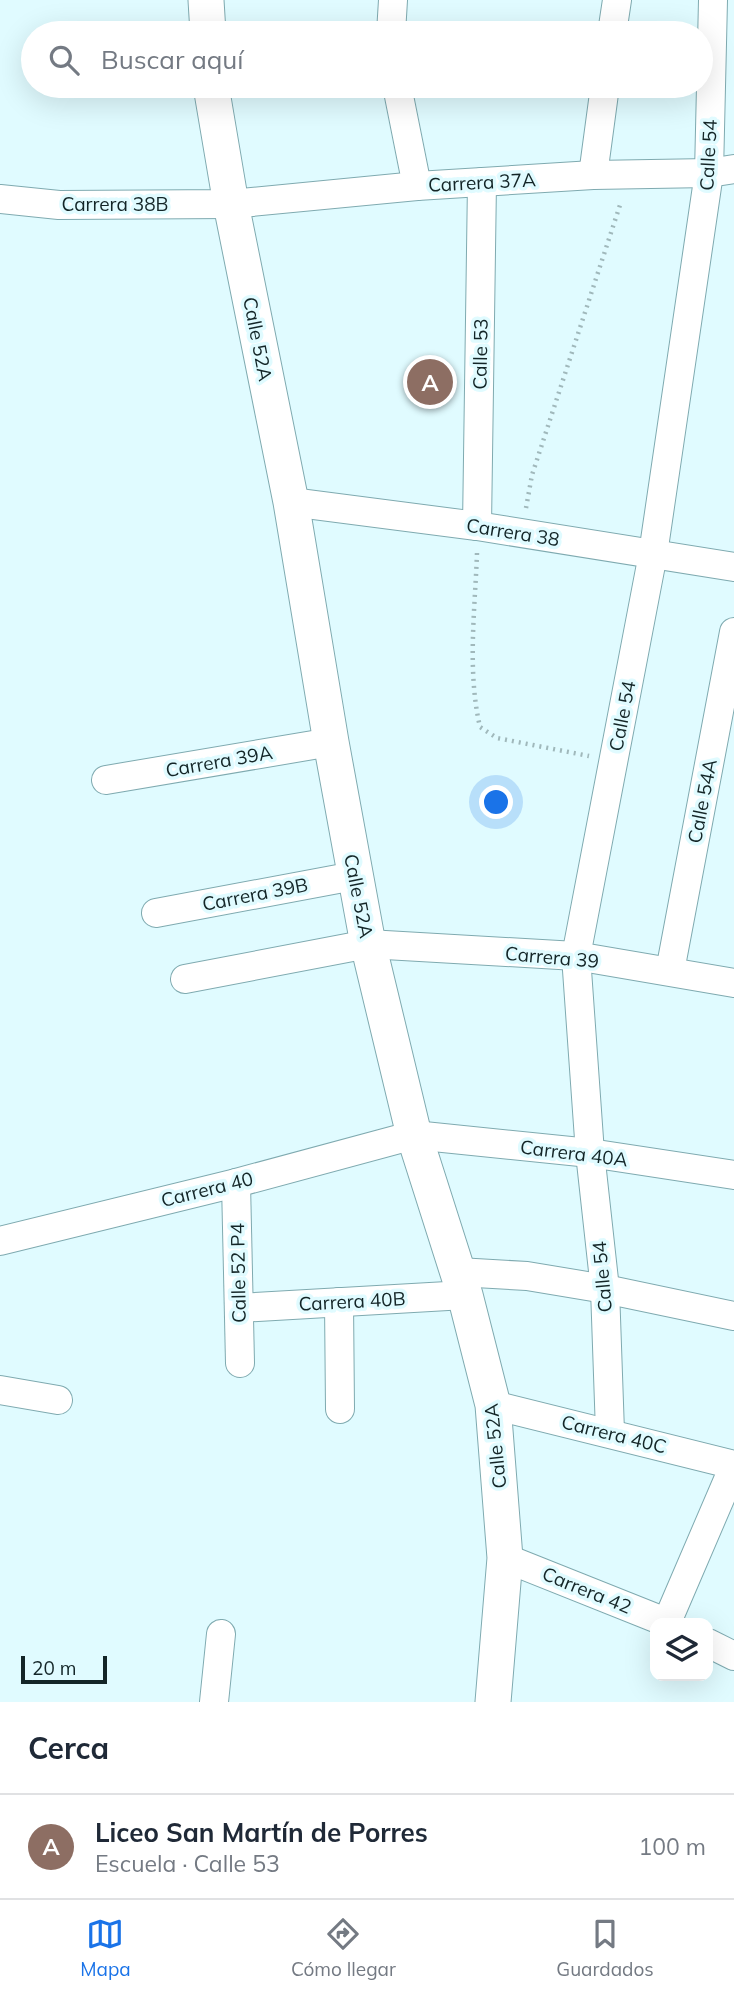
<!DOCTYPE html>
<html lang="es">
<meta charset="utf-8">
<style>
body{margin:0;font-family:Mulish,sans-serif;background:#f2f2f3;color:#1f2937}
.controls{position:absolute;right:21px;bottom:21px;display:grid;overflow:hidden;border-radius:14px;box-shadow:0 7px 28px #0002}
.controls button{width:63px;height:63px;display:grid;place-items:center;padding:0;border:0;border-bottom:2px solid #e0e1e3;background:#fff;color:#1f2937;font:35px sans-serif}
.scale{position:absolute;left:21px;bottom:18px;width:86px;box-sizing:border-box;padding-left:7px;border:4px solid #132527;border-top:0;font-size:19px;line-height:24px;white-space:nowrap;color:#132527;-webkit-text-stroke:5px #e0fbff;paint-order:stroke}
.you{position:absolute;left:497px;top:803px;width:24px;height:24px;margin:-18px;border:5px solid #fff;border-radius:50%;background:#1a73e8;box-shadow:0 0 0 10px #1a73e833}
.badge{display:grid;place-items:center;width:46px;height:46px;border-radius:50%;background:#1a73e8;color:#fff;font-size:23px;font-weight:700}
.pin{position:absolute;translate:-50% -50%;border:4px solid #fff;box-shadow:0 2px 7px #0006}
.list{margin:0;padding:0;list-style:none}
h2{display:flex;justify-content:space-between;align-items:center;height:91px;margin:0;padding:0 28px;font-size:30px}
h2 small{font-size:23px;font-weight:400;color:#747a83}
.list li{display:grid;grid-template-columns:46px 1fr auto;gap:21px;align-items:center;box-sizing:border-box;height:105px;padding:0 28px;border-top:2px solid #e0e1e3}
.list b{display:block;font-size:26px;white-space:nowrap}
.list p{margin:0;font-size:23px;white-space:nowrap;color:#747a83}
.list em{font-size:23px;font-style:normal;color:#747a83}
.icon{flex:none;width:38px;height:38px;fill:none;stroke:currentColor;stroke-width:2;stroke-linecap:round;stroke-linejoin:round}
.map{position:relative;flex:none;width:734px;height:1702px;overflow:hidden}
.search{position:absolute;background:#fff;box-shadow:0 7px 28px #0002;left:21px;right:21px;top:21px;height:77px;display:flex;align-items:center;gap:18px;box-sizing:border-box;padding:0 24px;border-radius:38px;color:#747a83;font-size:26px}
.sheet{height:196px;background:#fff}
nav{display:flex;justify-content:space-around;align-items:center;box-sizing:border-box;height:98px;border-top:2px solid #e0e1e3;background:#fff;font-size:19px;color:#747a83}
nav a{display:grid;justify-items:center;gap:4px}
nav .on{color:#1a73e8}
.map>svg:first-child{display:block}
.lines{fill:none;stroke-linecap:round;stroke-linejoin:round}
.minor-casing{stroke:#7faab0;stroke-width:30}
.tertiary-casing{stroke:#7faab0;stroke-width:37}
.path{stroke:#a0b8bb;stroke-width:4.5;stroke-dasharray:2 5;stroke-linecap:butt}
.minor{stroke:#fff;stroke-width:28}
.tertiary{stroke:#fff;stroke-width:35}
.labels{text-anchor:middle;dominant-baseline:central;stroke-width:7;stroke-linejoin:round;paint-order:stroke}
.street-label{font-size:19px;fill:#132527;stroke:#e0fbff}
</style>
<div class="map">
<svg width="734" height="1702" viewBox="0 0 734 1702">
<rect width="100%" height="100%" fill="#e0fbff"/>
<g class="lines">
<defs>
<g id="minor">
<polyline points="391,33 393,0"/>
<polyline points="612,33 617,0"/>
<polyline points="397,86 417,186"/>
<polyline points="593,175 605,86"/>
<polyline points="0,199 59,205 231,204 417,186 593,175 709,173 734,169"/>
<polyline points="291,502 477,526 734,567"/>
<polyline points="477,526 482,182"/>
<polyline points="106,780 331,742"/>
<polyline points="156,913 354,876"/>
<polyline points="670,971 734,632"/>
<polyline points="185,979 368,944 576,956 734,983"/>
<polyline points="236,1183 240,1363"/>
<polyline points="0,1241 236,1183 414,1135 590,1153 734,1175"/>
<polyline points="458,1272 527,1276 605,1289 734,1316"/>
<polyline points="339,1302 340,1409"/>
<polyline points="239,1308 465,1295"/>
<polyline points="0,1390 58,1400"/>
<polyline points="493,1405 734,1465"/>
<polyline points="610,1432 605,1289 590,1153 576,956 653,554 709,173 713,0"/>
<polyline points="505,1558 668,1623"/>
<polyline points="667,1622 734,1466"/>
<polyline points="708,1643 734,1656"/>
<polyline points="214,1702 221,1634"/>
</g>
<g id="tertiary">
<polyline points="206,0 208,33"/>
<polyline points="211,86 231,204 291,502 331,742 368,944 414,1135 465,1295 493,1405 505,1558 493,1702"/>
</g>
</defs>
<!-- minor casing -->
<use href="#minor" class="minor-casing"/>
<!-- tertiary casing -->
<use href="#tertiary" class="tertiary-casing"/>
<!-- path -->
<g class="path">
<polyline points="526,508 532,475 621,202"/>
<path d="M 477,553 C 475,610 467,671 480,727 L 497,738 L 589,756"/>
</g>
<!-- minor -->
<use href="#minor" class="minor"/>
<!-- tertiary -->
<use href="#tertiary" class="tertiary"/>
</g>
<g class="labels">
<!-- street labels -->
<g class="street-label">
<text transform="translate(708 155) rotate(-87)">Calle 54</text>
<text transform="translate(482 182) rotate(-3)">Carrera 37A</text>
<text x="115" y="204">Carrera 38B</text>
<text transform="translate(258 339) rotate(79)">Calle 52A</text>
<text transform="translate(480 354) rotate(-89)">Calle 53</text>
<text transform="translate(513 532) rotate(9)">Carrera 38</text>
<text transform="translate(622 716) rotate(-79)">Calle 54</text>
<text transform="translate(219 761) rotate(-10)">Carrera 39A</text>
<text transform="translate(702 801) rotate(-79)">Calle 54A</text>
<text transform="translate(255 894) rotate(-11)">Carrera 39B</text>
<text transform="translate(359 896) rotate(79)">Calle 52A</text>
<text transform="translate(552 957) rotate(5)">Carrera 39</text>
<text transform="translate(574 1153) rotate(7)">Carrera 40A</text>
<text transform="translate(207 1189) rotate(-14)">Carrera 40</text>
<text transform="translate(238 1273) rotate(-91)">Calle 52 P4</text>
<text transform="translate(602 1277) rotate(-95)">Calle 54</text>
<text transform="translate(352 1301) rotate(-3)">Carrera 40B</text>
<text transform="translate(614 1434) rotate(14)">Carrera 40C</text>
<text transform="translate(495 1446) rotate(-96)">Calle 52A</text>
<text transform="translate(587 1590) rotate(22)">Carrera 42</text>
</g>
</g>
</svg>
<div class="controls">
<button><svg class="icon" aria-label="layers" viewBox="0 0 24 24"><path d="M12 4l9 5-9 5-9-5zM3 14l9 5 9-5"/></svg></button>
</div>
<div class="scale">20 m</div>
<div class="you"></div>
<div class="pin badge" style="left:430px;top:382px;background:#8d6e63">A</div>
<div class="search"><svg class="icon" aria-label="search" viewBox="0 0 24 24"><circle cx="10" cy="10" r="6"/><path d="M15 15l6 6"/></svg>Buscar aquí</div>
</div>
<section class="sheet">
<h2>Cerca<small></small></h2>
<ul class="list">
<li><span class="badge" style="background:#8d6e63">A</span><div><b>Liceo San Martín de Porres</b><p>Escuela · Calle 53</p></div><em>100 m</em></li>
</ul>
</section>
<nav>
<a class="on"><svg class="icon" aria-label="map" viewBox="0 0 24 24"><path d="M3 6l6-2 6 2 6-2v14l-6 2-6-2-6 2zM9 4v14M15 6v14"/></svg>Mapa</a>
<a><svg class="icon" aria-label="directions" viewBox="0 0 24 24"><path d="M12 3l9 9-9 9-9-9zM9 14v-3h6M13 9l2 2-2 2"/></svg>Cómo llegar</a>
<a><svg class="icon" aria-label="saved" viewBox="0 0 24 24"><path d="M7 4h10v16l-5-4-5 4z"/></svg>Guardados</a>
</nav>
